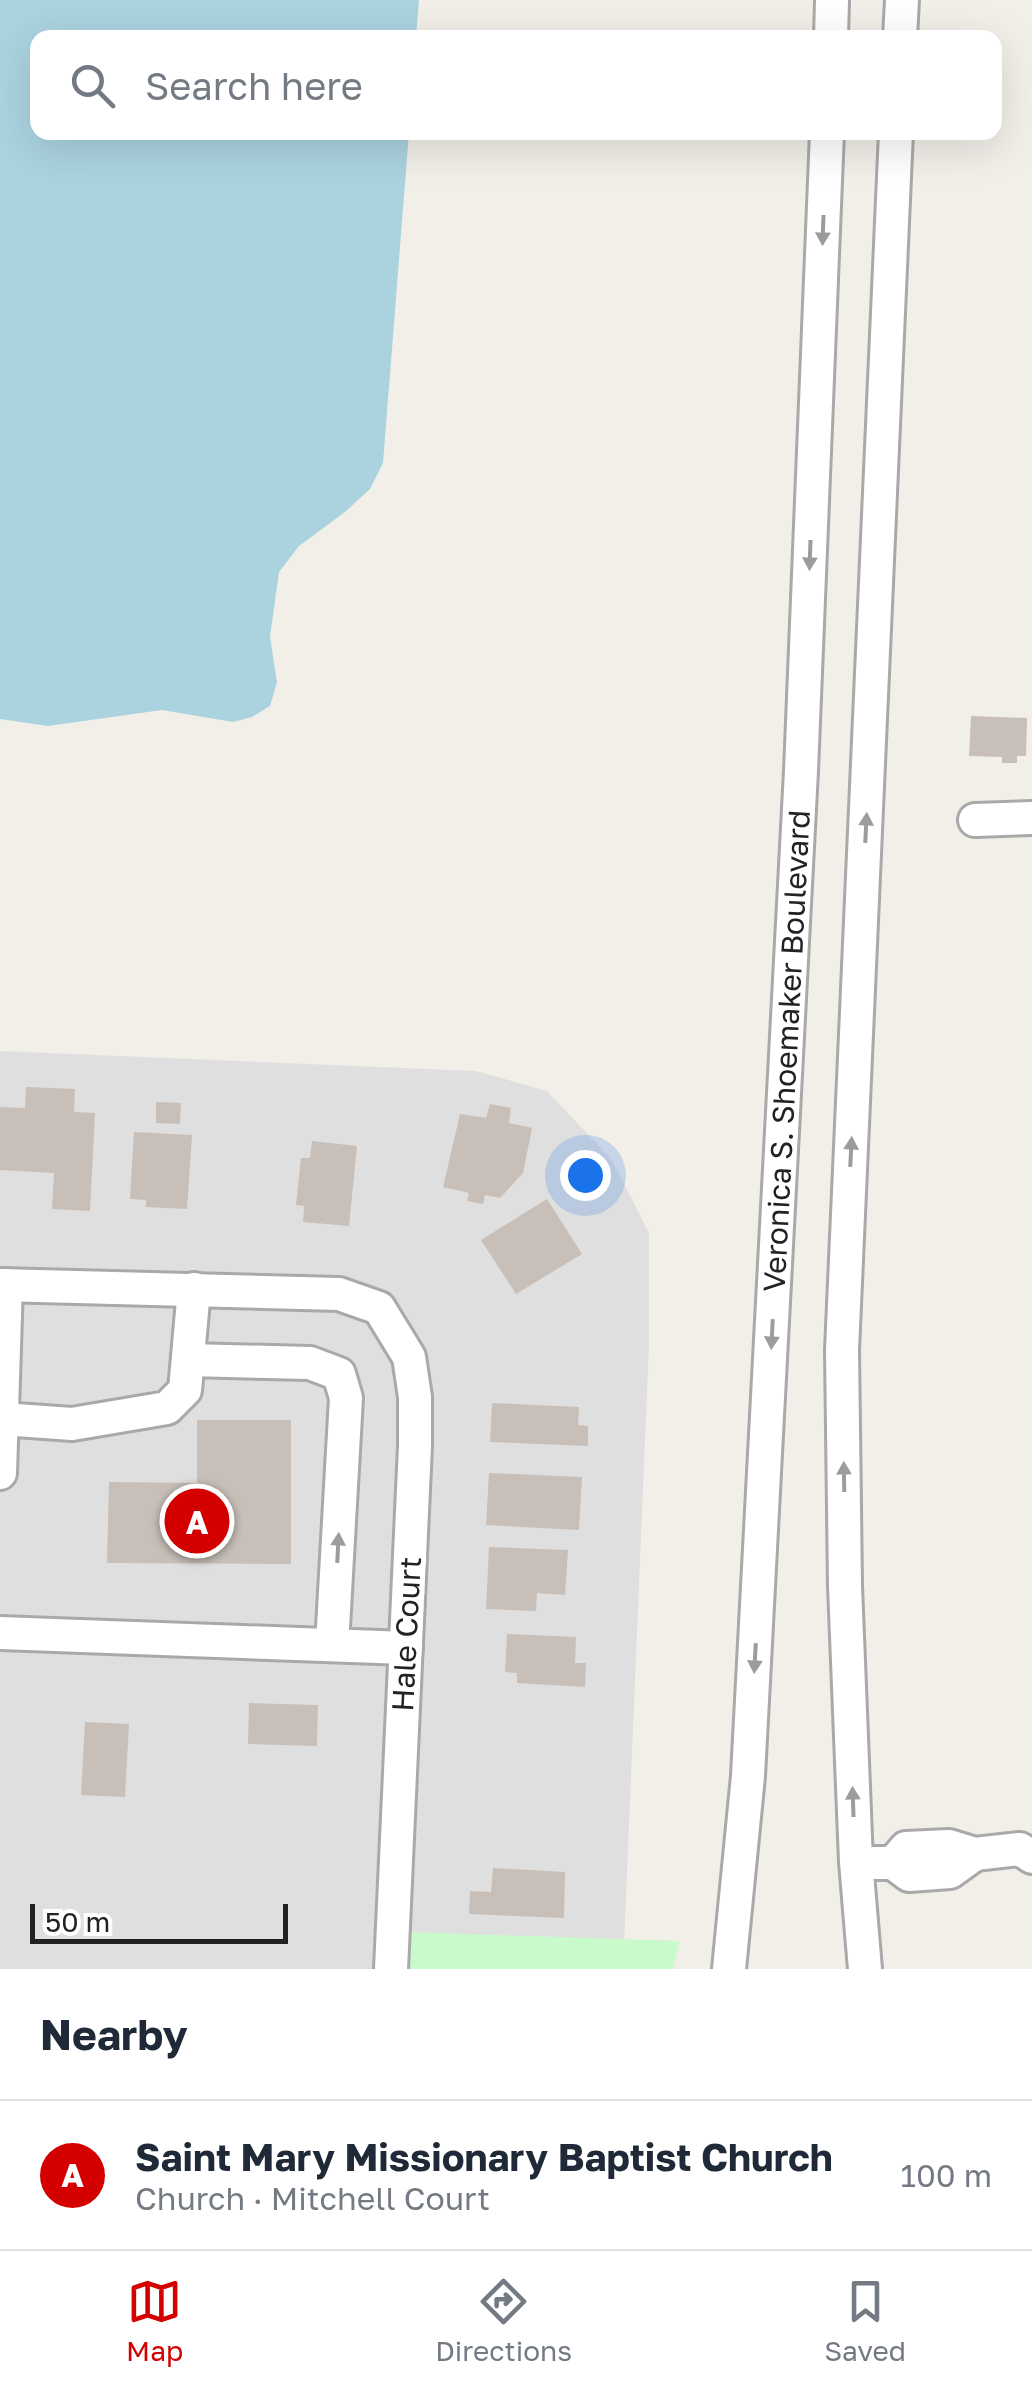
<!DOCTYPE html>
<meta charset="utf-8">
<style>
body{margin:0;font-family:"Golos Text",sans-serif;background:#f2f2f3;color:#1f2937}
.scale{position:absolute;left:30px;bottom:25px;width:258px;box-sizing:border-box;padding-left:10px;border:5px solid #222;border-top:0;font-size:28px;line-height:35px;white-space:nowrap;color:#222;-webkit-text-stroke:8px #fff;paint-order:stroke}
.you{position:absolute;left:585px;top:1175px;width:35px;height:35px;margin:-25px;border:8px solid #fff;border-radius:50%;background:#1a73e8;box-shadow:0 0 0 15px #1a73e833}
.badge{display:grid;place-items:center;width:65px;height:65px;border-radius:50%;background:#d40000;color:#fff;font-size:32px;font-weight:700}
.pin{position:absolute;translate:-50% -50%;border:5px solid #fff;box-shadow:0 2px 10px #0006}
.list{margin:0;padding:0;list-style:none}
h2{display:flex;justify-content:space-between;align-items:center;height:130px;margin:0;padding:0 40px;font-size:42px}
h2 small{font-size:32px;font-weight:400;color:#747a83}
.list li{display:grid;grid-template-columns:65px 1fr auto;gap:30px;align-items:center;box-sizing:border-box;height:150px;padding:0 40px;border-top:2px solid #e0e1e3}
.list b{display:block;font-size:38px;white-space:nowrap}
.list p{margin:0;font-size:32px;white-space:nowrap;color:#747a83}
.list em{font-size:32px;font-style:normal;color:#747a83}
.icon{flex:none;width:55px;height:55px;fill:none;stroke:currentColor;stroke-width:2;stroke-linecap:round;stroke-linejoin:round}
.map{position:relative;flex:none;width:1032px;height:1969px;overflow:hidden}
.search{position:absolute;background:#fff;box-shadow:0 10px 40px #0002;left:30px;right:30px;top:30px;height:110px;display:flex;align-items:center;gap:25px;box-sizing:border-box;padding:0 35px;border-radius:20px;color:#747a83;font-size:38px}
.sheet{height:280px;background:#fff}
nav{display:flex;justify-content:space-around;align-items:center;box-sizing:border-box;height:140px;border-top:2px solid #e0e1e3;background:#fff;font-size:28px;color:#747a83}
nav a{display:grid;justify-items:center;gap:5px}
nav .on{color:#d40000}
.map>svg:first-child{display:block}
.residential{fill:#e0dfdf}
.park{fill:#c8facc}
.water{fill:#aad3df}
.building{fill:#c7bfb8}
.lines{fill:none;stroke-linecap:round;stroke-linejoin:round}
.minor-casing{stroke:#a9a9a9;stroke-width:38}
.minor{stroke:#fff;stroke-width:32}
.oneway{fill:#9c9c9c}
.labels{text-anchor:middle;dominant-baseline:central;stroke-width:10;stroke-linejoin:round;paint-order:stroke}
.street-label{font-size:30px;fill:#222;stroke:#fff}
</style>
<div class="map">
<svg width="1032" height="1969" viewBox="0 0 1032 1969">
<rect width="100%" height="100%" fill="#f2efe9"/>
<!-- residential -->
<polygon class="residential" points="0,1051 476,1071 547,1091 612,1160 649,1233 649,1345 623,1969 0,1969"/>
<!-- park -->
<polygon class="park" points="406,1932 680,1941 673,1969 404,1969"/>
<!-- water -->
<polygon class="water" points="0,0 419,0 416,37 38,38 38,132 409,133 383,463 370,489 345,512 299,546 279,572 270,637 277,682 270,706 252,717 233,722 162,710 48,726 0,719"/>
<!-- building -->
<g class="building">
<polygon points="971,716 1027,718 1026,756 1017,756 1017,763 1002,763 1002,757 969,756"/>
<polygon points="26,1087 75,1089 74,1112 95,1113 90,1211 52,1209 54,1173 0,1170 0,1107 25,1108"/>
<polygon points="156,1102 181,1103 180,1124 156,1123"/>
<polygon points="490,1104 511,1108 509,1123 532,1128 523,1173 500,1198 485,1195 483,1204 467,1201 469,1193 443,1187 460,1114 486,1118"/>
<polygon points="134,1132 192,1135 187,1209 146,1207 146,1200 130,1199"/>
<polygon points="312,1141 357,1146 349,1226 303,1222 304,1206 296,1205 301,1158 310,1158"/>
<polygon points="547,1199 582,1254 516,1294 481,1240"/>
<polygon points="492,1403 579,1407 578,1425 588,1426 588,1446 490,1442"/>
<polygon points="197,1420 291,1420 291,1564 107,1563 109,1482 197,1483"/>
<polygon points="489,1473 582,1477 579,1530 486,1525"/>
<polygon points="489,1547 568,1550 565,1595 537,1593 536,1611 486,1609"/>
<polygon points="507,1634 576,1637 575,1663 586,1663 585,1687 517,1683 517,1673 505,1672"/>
<polygon points="249,1703 318,1705 317,1746 248,1744"/>
<polygon points="85,1722 129,1724 125,1797 81,1795"/>
<polygon points="493,1868 565,1872 564,1918 469,1914 470,1891 491,1892"/>
</g>
<g class="lines">
<defs>
<g id="minor">
<polyline points="831,38 832,0"/>
<polyline points="900,38 902,0"/>
<polyline points="975,820 1032,818"/>
<polyline points="0,1285 339,1294 379,1308 409,1357 415,1397 415,1446 391,1969"/>
<polyline points="188,1360 310,1363 339,1374 346,1398 332,1645"/>
<polyline points="2,1419 72,1424 167,1408 185,1390 194,1289"/>
<polyline points="0,1473 6,1285"/>
<polyline points="0,1633 406,1648"/>
<polyline points="875,1863 893,1863 909,1875 950,1872 975,1854"/>
<polyline points="893,1863 906,1848 949,1846 975,1854 1020,1849 1032,1857"/>
<path id="s1" d="M 729,1969 L 748,1776 L 801,771 L 827,132"/>
<polyline points="865,1969 856,1862 845,1586 842,1350 896,132"/>
</g>
</defs>
<!-- minor casing -->
<use href="#minor" class="minor-casing"/>
<!-- minor -->
<use href="#minor" class="minor"/>
</g>
<!-- one-way arrows -->
<defs><path id="oneway-solid" d="M-6-.8H1V-3.2L6.5 0L1 3.2V.8H-6Z" transform="scale(2.5)"/></defs>
<g class="oneway">
<use href="#oneway-solid" transform="translate(823 230) rotate(92)"/>
<use href="#oneway-solid" transform="translate(810 555) rotate(92)"/>
<use href="#oneway-solid" transform="translate(866 828) rotate(-87)"/>
<use href="#oneway-solid" transform="translate(851 1152) rotate(-87)"/>
<use href="#oneway-solid" transform="translate(772 1334) rotate(93)"/>
<use href="#oneway-solid" transform="translate(844 1477) rotate(-91)"/>
<use href="#oneway-solid" transform="translate(338 1548) rotate(-87)"/>
<use href="#oneway-solid" transform="translate(755 1658) rotate(93)"/>
<use href="#oneway-solid" transform="translate(853 1802) rotate(-92)"/>
</g>
<g class="labels">
<!-- street labels -->
<g class="street-label">
<text stroke="none"><textPath href="#s1" startOffset="920">Veronica S. Shoemaker Boulevard</textPath></text>
<text transform="translate(406 1634) rotate(-87)">Hale Court</text>
</g>
</g>
</svg>
<div class="scale">50 m</div>
<div class="you"></div>
<div class="pin badge" style="left:197px;top:1521px">A</div>
<div class="search"><svg class="icon" aria-label="search" viewBox="0 0 24 24"><circle cx="10" cy="10" r="6"/><path d="M15 15l6 6"/></svg>Search here</div>
</div>
<section class="sheet">
<h2>Nearby<small></small></h2>
<ul class="list">
<li><span class="badge">A</span><div><b>Saint Mary Missionary Baptist Church</b><p>Church · Mitchell Court</p></div><em>100 m</em></li>
</ul>
</section>
<nav>
<a class="on"><svg class="icon" aria-label="map" viewBox="0 0 24 24"><path d="M3 6l6-2 6 2 6-2v14l-6 2-6-2-6 2zM9 4v14M15 6v14"/></svg>Map</a>
<a><svg class="icon" aria-label="directions" viewBox="0 0 24 24"><path d="M12 3l9 9-9 9-9-9zM9 14v-3h6M13 9l2 2-2 2"/></svg>Directions</a>
<a><svg class="icon" aria-label="saved" viewBox="0 0 24 24"><path d="M7 4h10v16l-5-4-5 4z"/></svg>Saved</a>
</nav>
